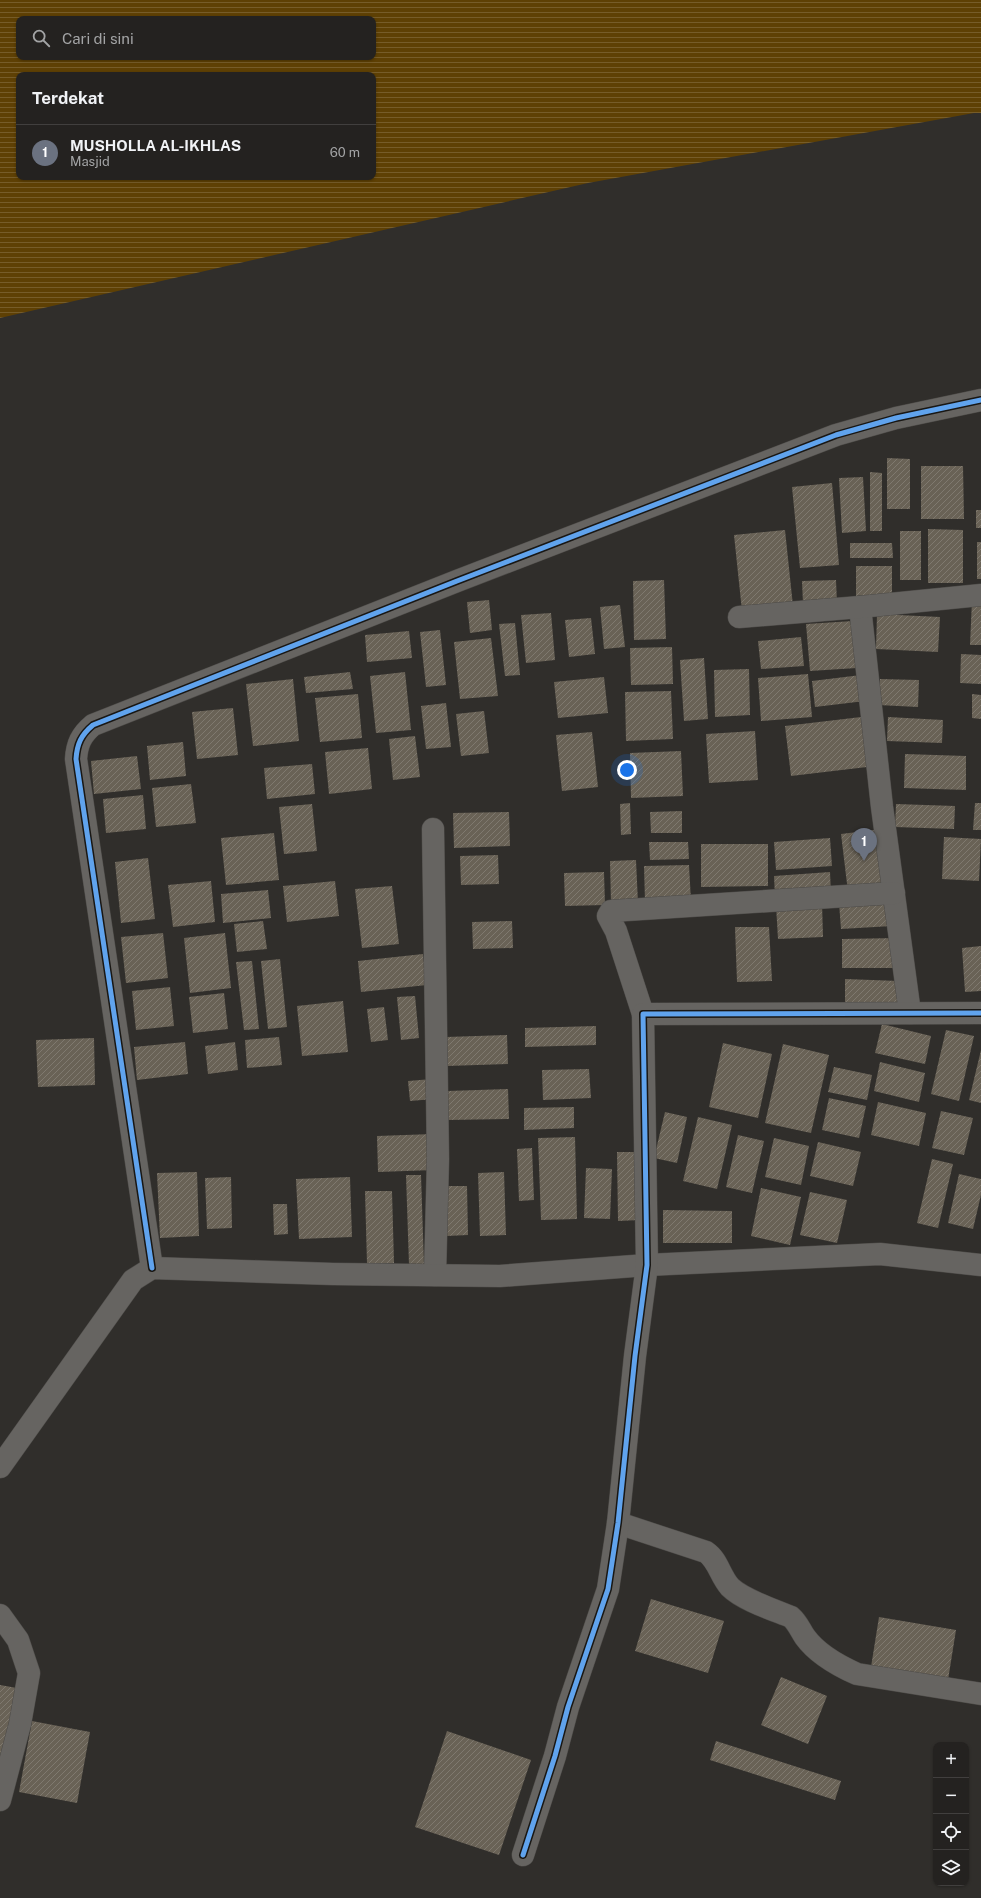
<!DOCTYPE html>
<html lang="id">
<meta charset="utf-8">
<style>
body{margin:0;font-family:"Public Sans",sans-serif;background:#2c2a29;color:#f1f3f6}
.controls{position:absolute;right:12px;bottom:12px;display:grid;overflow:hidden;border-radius:8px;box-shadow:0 1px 3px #0004}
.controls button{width:36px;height:36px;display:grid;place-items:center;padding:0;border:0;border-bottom:1px solid #413f3e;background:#242220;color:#f1f3f6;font:20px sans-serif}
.you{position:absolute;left:627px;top:770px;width:14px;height:14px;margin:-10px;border:3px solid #fff;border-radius:50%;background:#1a73e8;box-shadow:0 0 0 6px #1a73e833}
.badge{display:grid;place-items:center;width:26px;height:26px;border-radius:50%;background:#b1aeaa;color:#fff;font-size:13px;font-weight:700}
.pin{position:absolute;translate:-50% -33px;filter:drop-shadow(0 1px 2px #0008)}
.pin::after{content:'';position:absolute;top:21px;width:14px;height:12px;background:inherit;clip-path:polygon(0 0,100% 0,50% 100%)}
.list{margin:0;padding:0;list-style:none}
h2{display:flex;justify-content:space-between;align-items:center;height:52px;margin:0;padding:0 16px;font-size:17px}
h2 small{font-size:13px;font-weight:400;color:#a3a4a5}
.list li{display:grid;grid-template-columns:26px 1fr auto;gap:12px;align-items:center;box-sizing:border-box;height:56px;padding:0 16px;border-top:1px solid #413f3e}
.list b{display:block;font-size:15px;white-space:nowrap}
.list p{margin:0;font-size:13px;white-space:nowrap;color:#a3a4a5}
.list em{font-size:13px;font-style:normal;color:#a3a4a5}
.icon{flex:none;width:22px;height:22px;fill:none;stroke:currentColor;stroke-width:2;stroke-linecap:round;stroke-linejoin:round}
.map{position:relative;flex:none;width:981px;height:1898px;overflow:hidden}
.search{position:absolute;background:#242220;box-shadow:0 1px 3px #0004;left:16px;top:16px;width:360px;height:44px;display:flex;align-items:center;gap:10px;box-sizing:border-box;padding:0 14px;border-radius:8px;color:#a3a4a5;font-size:15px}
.panel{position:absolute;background:#242220;box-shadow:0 1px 3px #0004;left:16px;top:72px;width:360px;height:108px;border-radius:8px}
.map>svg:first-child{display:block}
.water{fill:url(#water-rules);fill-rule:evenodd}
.building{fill:url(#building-hatch)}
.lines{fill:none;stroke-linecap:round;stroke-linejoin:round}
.minor-casing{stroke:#4d4b48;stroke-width:23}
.minor{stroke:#666461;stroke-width:22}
.cycleway-casing{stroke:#191714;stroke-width:8}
.cycleway{stroke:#60a3ed;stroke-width:5}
</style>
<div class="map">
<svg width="981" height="1898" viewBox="0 0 981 1898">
<defs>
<pattern id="water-rules" width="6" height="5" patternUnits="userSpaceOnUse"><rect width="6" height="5" fill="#5e4004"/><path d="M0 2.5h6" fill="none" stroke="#765c29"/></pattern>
<pattern id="building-hatch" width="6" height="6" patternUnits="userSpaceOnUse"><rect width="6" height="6" fill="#696256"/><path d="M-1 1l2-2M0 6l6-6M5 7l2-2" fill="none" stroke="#7f796f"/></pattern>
</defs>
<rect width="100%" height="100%" fill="#302e2b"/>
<!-- water -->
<path class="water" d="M 0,0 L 981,0 L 981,113 L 974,113 L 588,183 L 0,318 ZM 19,19 L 373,19 L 373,57 L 19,57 ZM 19,75 L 373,75 L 373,177 L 19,177 Z"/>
<!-- building -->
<g class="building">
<polygon points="887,458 910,459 910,509 887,509"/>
<polygon points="921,466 963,466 964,519 921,519"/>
<polygon points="870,472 882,473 882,531 870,531"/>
<polygon points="863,477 866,531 842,533 839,478"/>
<polygon points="832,483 839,565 800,568 792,487"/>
<rect x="976" y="510" width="5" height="18"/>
<polygon points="928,529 963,530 963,583 928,583"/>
<polygon points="785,530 793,606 742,611 734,535"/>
<rect x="900" y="531" width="21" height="49"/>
<rect x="977" y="542" width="4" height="37"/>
<polygon points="850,543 892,543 893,558 850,558"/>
<rect x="856" y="566" width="36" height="30"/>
<polygon points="664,580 666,639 634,640 633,581"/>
<polygon points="836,580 837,603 803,604 802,581"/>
<polygon points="489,600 492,630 470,633 467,602"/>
<polygon points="972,600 981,601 981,645 970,645"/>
<polygon points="620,605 625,647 604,649 600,607"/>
<polygon points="551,613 555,660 526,663 521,615"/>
<polygon points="877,614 940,617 938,652 876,649"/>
<polygon points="591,618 595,654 569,657 565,620"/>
<polygon points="853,621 857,668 810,671 806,624"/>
<polygon points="515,623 520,675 505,676 499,624"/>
<polygon points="440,630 446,685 426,687 420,632"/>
<polygon points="409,631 412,658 367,662 365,635"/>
<polygon points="801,637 804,666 761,669 758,641"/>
<polygon points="491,638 498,696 460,699 454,642"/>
<polygon points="672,647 673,684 631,685 630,648"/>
<polygon points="961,654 981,655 981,684 960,683"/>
<polygon points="704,658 708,719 684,721 680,660"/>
<polygon points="749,669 750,715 715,717 714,670"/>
<polygon points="350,672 353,689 306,693 304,677"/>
<polygon points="405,672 411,730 376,733 370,676"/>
<polygon points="808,674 812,717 761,721 758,678"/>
<polygon points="861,675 865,701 815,707 812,681"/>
<polygon points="604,677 608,713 558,718 554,682"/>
<polygon points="293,679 299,741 253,746 246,684"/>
<polygon points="880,679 919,680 918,707 878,705"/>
<polygon points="671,691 673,739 626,741 625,692"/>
<polygon points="358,694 362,738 320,742 315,698"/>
<polygon points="972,694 981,695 981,719 972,718"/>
<polygon points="446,703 451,747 426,749 421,706"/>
<polygon points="233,708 238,755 197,759 192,712"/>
<polygon points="484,711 489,753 461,756 456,714"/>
<polygon points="861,717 867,767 791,776 785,726"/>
<polygon points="888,717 943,720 942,743 887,741"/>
<polygon points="755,731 758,780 709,783 706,734"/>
<polygon points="592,732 598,787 562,791 556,735"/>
<polygon points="415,736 420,777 393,780 389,739"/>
<polygon points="183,742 186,776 150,780 147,746"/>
<polygon points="368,748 372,789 329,794 325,752"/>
<polygon points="681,751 683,796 631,798 630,753"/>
<polygon points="905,754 966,756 966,790 904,788"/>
<polygon points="137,756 141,789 94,794 91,761"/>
<polygon points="312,764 315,794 267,799 264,768"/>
<polygon points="191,784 196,823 156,827 152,788"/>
<polygon points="143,795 146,829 106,833 103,799"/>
<polygon points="630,803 631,834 621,835 620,804"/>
<polygon points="975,803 981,803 981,830 973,830"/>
<polygon points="312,804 317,851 284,854 279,807"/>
<polygon points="896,804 955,806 954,829 895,827"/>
<polygon points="682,811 682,833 651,833 650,812"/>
<polygon points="509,812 510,846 454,848 453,813"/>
<polygon points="881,829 888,888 848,892 841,834"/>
<polygon points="274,833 279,880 226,885 221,838"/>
<polygon points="944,837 981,839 979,881 942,879"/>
<polygon points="830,838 832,866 776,870 774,842"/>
<polygon points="649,842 688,842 689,859 650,860"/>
<polygon points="701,844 768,844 768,886 701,887"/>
<polygon points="498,855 499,884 461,885 460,856"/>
<polygon points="148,858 155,919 121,923 115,862"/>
<polygon points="636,860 638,903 611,904 610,861"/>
<polygon points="689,865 691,901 645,902 644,866"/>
<polygon points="604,872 605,905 565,906 564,873"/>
<polygon points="830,872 831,893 775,897 774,876"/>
<polygon points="211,881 215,922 173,927 168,885"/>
<polygon points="335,881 339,916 287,922 283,886"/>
<polygon points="392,886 399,944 362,948 355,889"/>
<polygon points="268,890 271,918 223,923 221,894"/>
<polygon points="889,900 892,926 841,929 839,903"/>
<polygon points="822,903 823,937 778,939 776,905"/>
<polygon points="263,921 267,949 237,952 234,924"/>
<polygon points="512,921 513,948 473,949 472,922"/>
<polygon points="735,927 769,927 772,981 737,982"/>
<polygon points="163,933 168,978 126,983 121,937"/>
<polygon points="225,933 231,988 190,993 184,938"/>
<polygon points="897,938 898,968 842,968 842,939"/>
<polygon points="981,946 981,991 965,992 962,948"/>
<polygon points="423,954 427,985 361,992 358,961"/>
<polygon points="280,959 287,1027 268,1029 261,961"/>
<polygon points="252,961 259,1029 244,1030 236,962"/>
<polygon points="845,979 899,981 898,1006 845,1004"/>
<polygon points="170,987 174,1026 136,1030 132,991"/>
<polygon points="224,993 228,1029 193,1033 189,997"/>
<polygon points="415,996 419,1038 401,1040 397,997"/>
<polygon points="343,1001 348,1052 302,1056 297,1006"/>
<polygon points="384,1007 388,1040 371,1042 367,1009"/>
<polygon points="882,1024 931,1036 925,1064 875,1053"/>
<polygon points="596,1026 596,1045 525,1047 525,1028"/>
<polygon points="946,1030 974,1036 959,1101 931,1094"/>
<polygon points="507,1035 508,1064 447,1066 446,1037"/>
<polygon points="279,1037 282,1065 247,1068 245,1040"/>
<polygon points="94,1038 95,1085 38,1087 36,1040"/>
<polygon points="185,1042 188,1074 137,1080 134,1047"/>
<polygon points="235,1042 238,1070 208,1074 205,1046"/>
<polygon points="723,1043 772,1054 758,1118 709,1107"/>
<polygon points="783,1044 829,1055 811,1133 765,1123"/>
<polygon points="981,1050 981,1103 969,1100"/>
<polygon points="880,1062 925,1073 919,1102 874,1091"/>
<polygon points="834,1067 872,1075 867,1100 828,1092"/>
<polygon points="589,1069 591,1098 543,1100 542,1070"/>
<polygon points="432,1079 434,1099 410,1101 408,1081"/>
<polygon points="508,1089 509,1119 448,1120 447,1091"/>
<polygon points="829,1098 866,1106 859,1138 822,1130"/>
<polygon points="878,1102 926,1113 919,1146 871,1135"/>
<polygon points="574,1107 574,1128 524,1130 524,1108"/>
<polygon points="941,1111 973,1118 964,1155 932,1148"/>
<polygon points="665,1112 687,1117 677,1163 654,1158"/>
<polygon points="698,1117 732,1125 717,1189 683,1181"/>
<polygon points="433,1134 434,1170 378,1172 377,1136"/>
<polygon points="738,1135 764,1141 752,1193 726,1187"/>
<polygon points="575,1137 577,1219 541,1220 538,1138"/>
<polygon points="774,1138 809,1146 801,1185 765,1177"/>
<polygon points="818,1142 861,1152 853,1186 810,1176"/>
<polygon points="532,1148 534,1200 519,1201 517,1149"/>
<polygon points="617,1152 639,1152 640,1220 618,1221"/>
<polygon points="932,1159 953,1164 938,1228 917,1223"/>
<polygon points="586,1168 612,1169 610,1219 584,1218"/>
<polygon points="197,1172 199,1236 160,1238 157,1173"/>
<polygon points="504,1172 506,1235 480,1236 478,1173"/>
<polygon points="959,1174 981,1179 981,1195 973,1229 948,1223"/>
<polygon points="406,1175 421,1175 424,1265 409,1265"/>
<polygon points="231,1177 232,1228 207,1229 205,1178"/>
<polygon points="350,1177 352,1237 299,1239 296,1179"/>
<polygon points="445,1186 467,1186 468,1235 447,1236"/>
<polygon points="761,1188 801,1197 790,1245 751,1236"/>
<polygon points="365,1191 392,1191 394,1263 367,1264"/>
<polygon points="810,1192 847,1200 837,1243 800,1235"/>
<polygon points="273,1204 287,1204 288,1234 274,1235"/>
<polygon points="663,1210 732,1211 732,1243 663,1243"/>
<polygon points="651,1599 724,1621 708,1673 635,1651"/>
<polygon points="879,1617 956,1630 948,1680 871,1667"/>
<polygon points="781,1677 827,1696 808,1744 761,1725"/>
<polygon points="0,1685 17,1688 0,1780"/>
<polygon points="32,1721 90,1732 77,1803 19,1792"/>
<polygon points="447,1731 531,1760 499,1855 415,1827"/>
<polygon points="716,1741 841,1781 835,1800 710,1760"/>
</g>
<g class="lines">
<defs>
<g id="minor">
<polyline points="860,607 882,807 910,1013"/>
<polyline points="739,617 860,607 981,595"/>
<polyline points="433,829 438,1159 435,1275"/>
<polyline points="643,1014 616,931 608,916 611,911 894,893"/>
<path d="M 152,1268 L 76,759 C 77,744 81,735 93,725 L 457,581 L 836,435 L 896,418 L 981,400"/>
<polyline points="0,1467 133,1280 152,1268 333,1274 500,1276 647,1265 880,1254 981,1265"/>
<path d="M 618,1523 L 706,1552 C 718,1560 720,1576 730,1587 C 743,1600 774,1610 791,1617 C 798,1623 800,1630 805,1637 C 818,1655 839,1666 857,1674 L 981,1694"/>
<polyline points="0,1615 18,1640 29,1673 20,1724 0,1800"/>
<polyline points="523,1855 555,1756 568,1707 608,1589 618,1523 635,1356 647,1265 643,1014 981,1013"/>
</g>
</defs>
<!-- minor casing -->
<use href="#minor" class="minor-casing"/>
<!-- minor -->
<use href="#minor" class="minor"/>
<defs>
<g id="cycleway">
<path d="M 152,1268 L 76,759 C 77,744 81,735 93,725 L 457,581 L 836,435 L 896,418 L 981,400"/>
<polyline points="523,1855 555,1756 568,1707 608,1589 618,1523 635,1356 647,1265 643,1014 981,1013"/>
</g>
</defs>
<!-- cycleway casing -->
<use href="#cycleway" class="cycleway-casing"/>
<!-- cycleway -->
<use href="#cycleway" class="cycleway"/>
</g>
</svg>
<div class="controls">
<button>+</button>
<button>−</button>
<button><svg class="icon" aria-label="locate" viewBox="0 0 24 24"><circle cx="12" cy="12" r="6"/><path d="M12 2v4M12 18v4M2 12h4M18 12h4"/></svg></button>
<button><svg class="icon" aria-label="layers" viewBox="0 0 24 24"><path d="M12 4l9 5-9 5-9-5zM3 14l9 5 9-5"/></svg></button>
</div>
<div class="you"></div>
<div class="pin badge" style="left:864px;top:861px;background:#6b7280">1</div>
<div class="search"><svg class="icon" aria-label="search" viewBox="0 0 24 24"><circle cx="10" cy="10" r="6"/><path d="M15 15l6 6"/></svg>Cari di sini</div>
<section class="panel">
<h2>Terdekat<small></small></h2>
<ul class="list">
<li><span class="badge" style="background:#6b7280">1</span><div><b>MUSHOLLA AL-IKHLAS</b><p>Masjid</p></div><em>60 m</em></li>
</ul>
</section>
</div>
